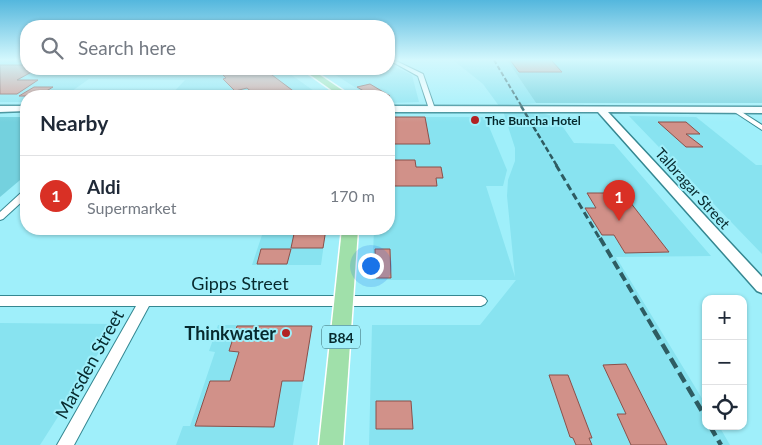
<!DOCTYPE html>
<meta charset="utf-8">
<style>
body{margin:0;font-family:Lato,sans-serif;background:#f2f2f3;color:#1f2937}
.controls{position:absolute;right:15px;bottom:15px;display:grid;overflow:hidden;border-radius:10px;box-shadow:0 1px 4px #0004}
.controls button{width:45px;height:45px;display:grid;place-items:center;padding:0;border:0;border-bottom:1px solid #e0e1e3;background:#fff;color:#1f2937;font:25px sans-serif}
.you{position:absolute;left:370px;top:265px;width:18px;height:18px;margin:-12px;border:4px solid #fff;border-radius:50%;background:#1a73e8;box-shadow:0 0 0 8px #1a73e833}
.badge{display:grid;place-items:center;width:32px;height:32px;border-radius:50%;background:#d93025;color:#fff;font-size:16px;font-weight:700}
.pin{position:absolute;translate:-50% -41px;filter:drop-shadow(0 1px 2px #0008)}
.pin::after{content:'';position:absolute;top:26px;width:18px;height:15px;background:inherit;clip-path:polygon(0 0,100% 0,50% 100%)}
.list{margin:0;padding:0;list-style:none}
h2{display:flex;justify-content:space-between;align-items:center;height:65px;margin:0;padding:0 20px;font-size:21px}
h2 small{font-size:16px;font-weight:400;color:#747a83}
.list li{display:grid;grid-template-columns:32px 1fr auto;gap:15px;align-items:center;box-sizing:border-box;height:80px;padding:0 20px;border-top:1px solid #e0e1e3}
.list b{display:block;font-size:19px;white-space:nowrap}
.list p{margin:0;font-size:16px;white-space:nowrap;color:#747a83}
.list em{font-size:16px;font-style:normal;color:#747a83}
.icon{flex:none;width:28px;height:28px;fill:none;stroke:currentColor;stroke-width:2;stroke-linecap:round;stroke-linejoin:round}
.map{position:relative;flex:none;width:762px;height:445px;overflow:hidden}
.search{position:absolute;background:#fff;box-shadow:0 1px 4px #0004;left:20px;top:20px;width:375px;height:55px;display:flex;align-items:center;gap:12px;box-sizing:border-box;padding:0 18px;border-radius:20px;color:#747a83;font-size:19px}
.panel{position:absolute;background:#fff;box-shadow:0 1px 4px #0004;left:20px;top:90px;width:375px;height:145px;border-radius:20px}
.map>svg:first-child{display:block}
.built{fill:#88e3f0}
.green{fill:#74d1de}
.building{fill:#d19189;stroke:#8b504a}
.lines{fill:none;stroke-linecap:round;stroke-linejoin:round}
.minor-casing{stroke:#358791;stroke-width:2}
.tertiary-casing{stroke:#358791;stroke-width:3}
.primary-casing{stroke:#fff;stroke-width:3}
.minor{fill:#fff;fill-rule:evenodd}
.tertiary{fill:#fff;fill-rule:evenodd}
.primary{fill:#a0e0aa;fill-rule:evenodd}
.rail-far4{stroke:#2e5c62;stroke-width:2;stroke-dasharray:4.5 2.5;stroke-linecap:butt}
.rail-far3{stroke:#2e5c62;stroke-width:2.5;stroke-dasharray:5.5 2.5;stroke-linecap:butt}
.rail-far2{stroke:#2e5c62;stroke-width:3;stroke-dasharray:7 4;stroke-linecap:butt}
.rail-far1{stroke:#2e5c62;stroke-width:4;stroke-dasharray:9 4.5;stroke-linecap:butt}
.rail{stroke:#2e5c62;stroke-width:4.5;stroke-dasharray:11 5.5;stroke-linecap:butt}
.poi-dot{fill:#b22222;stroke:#9feffa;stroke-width:2}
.labels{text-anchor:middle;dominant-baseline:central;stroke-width:4;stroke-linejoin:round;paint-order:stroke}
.far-poi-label{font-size:12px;font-weight:bold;fill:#06292d;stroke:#9feffa;text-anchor:start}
.shield{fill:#9feffa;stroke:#34646a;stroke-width:1}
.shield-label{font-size:14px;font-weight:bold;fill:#06292d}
.street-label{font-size:15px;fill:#06292d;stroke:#9feffa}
.near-street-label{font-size:18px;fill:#06292d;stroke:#9feffa}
.near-poi-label{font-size:18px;font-weight:bold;fill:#06292d;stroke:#9feffa;text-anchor:end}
</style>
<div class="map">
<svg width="762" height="445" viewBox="0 0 762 445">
<rect width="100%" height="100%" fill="#9feffa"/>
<!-- built -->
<g class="built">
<polygon points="0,60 26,60 26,69 283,69 314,91 330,96 170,96 185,80 89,79 65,96 26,96 26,102 0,102"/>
<polygon points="453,60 507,60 536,103 499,106 483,84"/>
<polygon points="389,64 412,75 419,102 389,103 389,96 369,96 326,69 389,69"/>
<polygon points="503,111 535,111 556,117 574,143 614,144 711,256 616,257 706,405 706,426 719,426 730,445 369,445 372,325 480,325 516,280 372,280 374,229 389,229 389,117 485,117 507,170 503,186 486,186 515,277 507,196 508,180 515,161 515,148"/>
<polygon points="629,116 696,117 756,165 762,165 762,254"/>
<polygon points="264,229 326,229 321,265 252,265"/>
<polygon points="0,323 117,324 40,445 0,445"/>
<polygon points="218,325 312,325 293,445 176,445 183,426 190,426 215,352 209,351"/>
</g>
<!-- green -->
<g class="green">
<polygon points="507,60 762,60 762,103 536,103"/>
<polygon points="0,117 26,117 26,175 0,197"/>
</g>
<!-- building -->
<g class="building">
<polygon points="510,60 551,60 562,72 519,72"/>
<polygon points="0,65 26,65 26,69 37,69 17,80 38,80 17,94 0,94"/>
<polygon points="217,69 264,69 300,96 269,91 255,95 247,88 235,91 223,79 226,78"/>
<polygon points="370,84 390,96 372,96 357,87"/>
<polygon points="34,87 53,87 38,96 19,96"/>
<polygon points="389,117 425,117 430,144 389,144"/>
<polygon points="658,122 686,122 700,134 686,134 703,147 686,147"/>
<polygon points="389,160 415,160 416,167 441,167 443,178 436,178 437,186 389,186"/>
<polygon points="587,193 623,193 669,252 625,253 614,235 602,235 585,208 596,208"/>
<polygon points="295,229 326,229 323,248 291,248"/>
<polygon points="261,249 291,249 287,264 257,264"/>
<polygon points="375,249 390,249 391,278 376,278"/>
<polygon points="237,326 312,326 303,381 282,381 274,427 195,426 210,381 230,381 239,352 229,351"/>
<polygon points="626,364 667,445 631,445 617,414 626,414 603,365"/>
<polygon points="549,375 568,375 592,438 589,438 592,445 576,445 573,438 570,437"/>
<polygon points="376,401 411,401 413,429 376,429"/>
</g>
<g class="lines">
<defs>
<g id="minor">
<polygon points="389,60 394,60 423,74 435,109 434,110 429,109 418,76"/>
<polygon points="733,109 737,109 762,125 762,130 733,111"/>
<polygon points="26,190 26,198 3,219 0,220 0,212 23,191"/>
<polygon points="0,296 481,296 485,298 487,301 485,304 481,306 149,306 74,445 57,445 136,306 0,306"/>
</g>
<g id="tertiary">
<polygon points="0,106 26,106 26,111 0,112"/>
<polygon points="389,106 762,107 762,113 608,112 762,277 762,293 757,291 598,112 389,112"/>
</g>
<g id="primary">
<polygon points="302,69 311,69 351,96 340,96"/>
<polygon points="342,229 358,229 343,445 319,445"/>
</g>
</defs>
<!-- minor casing -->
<use href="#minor" class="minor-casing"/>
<!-- tertiary casing -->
<use href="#tertiary" class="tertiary-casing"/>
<!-- primary casing -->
<use href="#primary" class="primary-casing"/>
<!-- minor -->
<use href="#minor" class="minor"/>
<!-- tertiary -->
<use href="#tertiary" class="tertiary"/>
<!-- primary -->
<use href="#primary" class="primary"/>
<!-- rail-far4 -->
<polyline class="rail-far4" points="494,60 522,107"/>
<!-- rail-far3 -->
<polyline class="rail-far3" points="521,106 557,166"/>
<!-- rail-far2 -->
<polyline class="rail-far2" points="556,165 600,239"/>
<!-- rail-far1 -->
<polyline class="rail-far1" points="600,238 655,331"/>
<!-- rail -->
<g class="rail">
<polyline points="654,330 706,418"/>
<polyline points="710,426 721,445"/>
</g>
</g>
<!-- sky -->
<linearGradient id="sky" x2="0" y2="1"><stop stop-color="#54b7dd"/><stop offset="0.49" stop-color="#d4f8fd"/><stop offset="1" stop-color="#d4f8fd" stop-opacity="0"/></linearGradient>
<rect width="762" height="122" fill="url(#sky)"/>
<!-- markers -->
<g class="poi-dot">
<circle cx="475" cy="120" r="5"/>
<circle cx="286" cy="333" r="5"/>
</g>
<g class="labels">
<!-- far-poi labels -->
<g class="far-poi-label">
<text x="485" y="120">The Buncha Hotel</text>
</g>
<!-- shield labels -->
<rect class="shield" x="322" y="325.5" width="38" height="23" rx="4"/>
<g class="shield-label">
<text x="341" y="337">B84</text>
</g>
<!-- street labels -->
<g class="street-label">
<text transform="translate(693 188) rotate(48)">Talbragar Street</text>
</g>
<!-- near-street labels -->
<g class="near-street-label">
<text x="240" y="283">Gipps Street</text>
<text transform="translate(89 364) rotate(-61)">Marsden Street</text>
</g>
<!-- near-poi labels -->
<g class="near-poi-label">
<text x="276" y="333">Thinkwater</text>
</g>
</g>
</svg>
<div class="controls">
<button>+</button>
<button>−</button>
<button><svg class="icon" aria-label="locate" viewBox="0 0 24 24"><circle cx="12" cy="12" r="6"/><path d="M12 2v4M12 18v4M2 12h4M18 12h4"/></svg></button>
</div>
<div class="you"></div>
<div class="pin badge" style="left:619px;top:221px">1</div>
<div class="search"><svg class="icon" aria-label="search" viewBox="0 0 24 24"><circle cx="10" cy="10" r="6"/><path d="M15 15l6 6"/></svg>Search here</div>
<section class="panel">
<h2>Nearby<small></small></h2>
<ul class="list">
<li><span class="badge">1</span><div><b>Aldi</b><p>Supermarket</p></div><em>170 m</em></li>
</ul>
</section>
</div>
